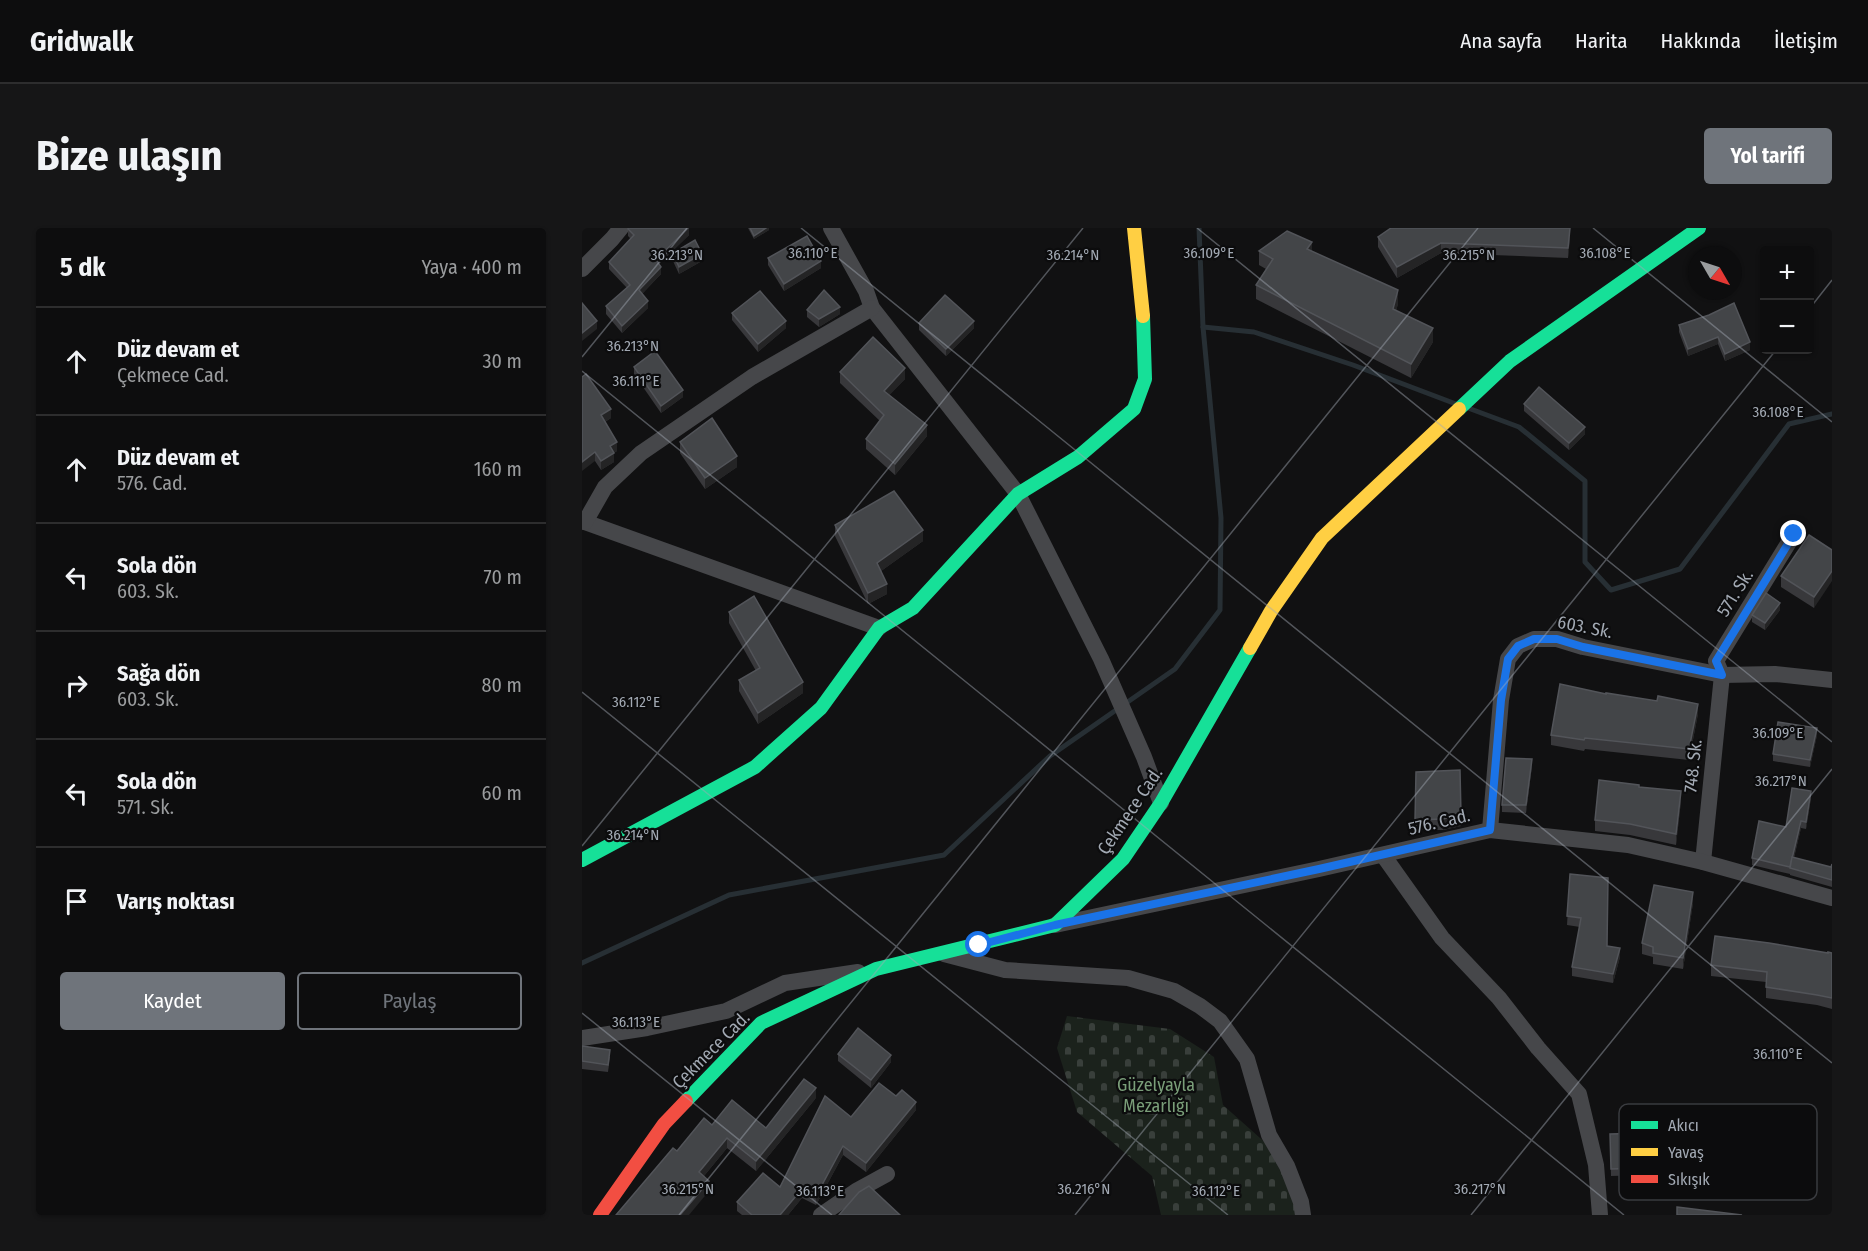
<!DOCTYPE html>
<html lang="tr">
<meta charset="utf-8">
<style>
body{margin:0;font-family:"Fira Sans Condensed",sans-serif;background:#161617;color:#f1f3f6}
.controls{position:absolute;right:18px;top:18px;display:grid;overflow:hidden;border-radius:6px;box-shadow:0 2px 4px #0004}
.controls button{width:54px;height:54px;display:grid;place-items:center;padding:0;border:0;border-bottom:2px solid #2d2d2e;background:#0d0d0e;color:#f1f3f6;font:30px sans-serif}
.compass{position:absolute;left:1106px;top:18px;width:54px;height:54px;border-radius:50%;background:#0d0d0e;box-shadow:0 2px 4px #0004;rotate:129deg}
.stop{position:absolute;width:18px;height:18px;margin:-14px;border:4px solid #1a73e8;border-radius:50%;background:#fff}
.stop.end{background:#1a73e8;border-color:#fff;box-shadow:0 2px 6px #0008}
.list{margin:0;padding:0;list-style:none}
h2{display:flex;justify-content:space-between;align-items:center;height:78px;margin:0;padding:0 24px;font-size:26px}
h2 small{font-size:20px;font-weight:400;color:#9a9c9e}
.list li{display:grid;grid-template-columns:39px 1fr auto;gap:18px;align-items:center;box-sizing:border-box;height:108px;padding:0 24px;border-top:2px solid #2d2d2e}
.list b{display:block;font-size:22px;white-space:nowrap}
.list p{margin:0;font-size:20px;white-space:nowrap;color:#9a9c9e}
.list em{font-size:20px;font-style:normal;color:#9a9c9e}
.actions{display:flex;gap:12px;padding:18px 24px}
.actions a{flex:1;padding:14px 0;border:2px solid #6f747b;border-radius:6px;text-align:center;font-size:21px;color:#6f747b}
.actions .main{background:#6f747b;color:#fff}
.icon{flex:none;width:33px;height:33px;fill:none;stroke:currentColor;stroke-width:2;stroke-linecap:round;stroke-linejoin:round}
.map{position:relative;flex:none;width:1250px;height:987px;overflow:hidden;border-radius:6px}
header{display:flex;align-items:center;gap:36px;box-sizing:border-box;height:84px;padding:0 30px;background:#0d0d0e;border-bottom:2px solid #2d2d2e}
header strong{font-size:28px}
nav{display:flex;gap:33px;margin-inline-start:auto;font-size:21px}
.intro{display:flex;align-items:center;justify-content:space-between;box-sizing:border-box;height:144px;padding:0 36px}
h1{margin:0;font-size:42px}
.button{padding:15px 27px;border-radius:6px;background:#6f747b;color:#fff;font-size:21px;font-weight:700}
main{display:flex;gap:36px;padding:0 36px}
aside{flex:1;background:#0d0d0e;border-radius:6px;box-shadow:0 2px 4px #0004}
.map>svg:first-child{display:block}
.cemetery{fill:url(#cemetery-stones)}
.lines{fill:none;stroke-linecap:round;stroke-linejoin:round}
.stream{stroke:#272f34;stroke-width:5}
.street{stroke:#46474a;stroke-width:16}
.fast{stroke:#16e098;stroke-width:14}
.slow{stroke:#ffcf43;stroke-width:14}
.jam{stroke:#f24e42;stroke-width:14}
.wall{fill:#38383b}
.shaded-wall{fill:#242425}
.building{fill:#434548;stroke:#525459;stroke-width:1.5}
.route{stroke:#1a73e8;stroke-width:8}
.ticks{fill:none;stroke:#a2a9b3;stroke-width:1.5;stroke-opacity:0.45}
.labels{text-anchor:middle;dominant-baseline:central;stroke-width:4.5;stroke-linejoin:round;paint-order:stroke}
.street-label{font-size:18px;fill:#a2a9b3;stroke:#0c0c0d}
.park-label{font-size:18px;fill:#7a9e79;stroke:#0c0c0d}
.key{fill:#0c0c0d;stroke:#393b3f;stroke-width:1.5}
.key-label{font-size:16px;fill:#a2a9b3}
.ticks-label{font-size:15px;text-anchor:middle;fill:#a2a9b3;stroke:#0c0c0d;stroke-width:4.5;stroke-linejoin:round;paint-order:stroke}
</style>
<header>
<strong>Gridwalk</strong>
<nav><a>Ana sayfa</a><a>Harita</a><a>Hakkında</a><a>İletişim</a></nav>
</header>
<div class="intro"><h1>Bize ulaşın</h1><a class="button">Yol tarifi</a></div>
<main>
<aside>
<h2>5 dk<small>Yaya · 400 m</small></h2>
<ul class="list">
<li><svg class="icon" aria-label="ahead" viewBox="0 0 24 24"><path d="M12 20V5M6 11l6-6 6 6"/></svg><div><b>Düz devam et</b><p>Çekmece Cad.</p></div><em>30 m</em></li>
<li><svg class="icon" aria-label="ahead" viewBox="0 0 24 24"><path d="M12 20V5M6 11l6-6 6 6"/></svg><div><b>Düz devam et</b><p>576. Cad.</p></div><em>160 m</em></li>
<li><svg class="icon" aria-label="left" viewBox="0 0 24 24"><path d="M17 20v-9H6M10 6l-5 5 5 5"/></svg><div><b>Sola dön</b><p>603. Sk.</p></div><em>70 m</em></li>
<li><svg class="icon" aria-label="right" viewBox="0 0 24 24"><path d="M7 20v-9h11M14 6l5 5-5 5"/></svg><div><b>Sağa dön</b><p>603. Sk.</p></div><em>80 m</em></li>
<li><svg class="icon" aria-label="left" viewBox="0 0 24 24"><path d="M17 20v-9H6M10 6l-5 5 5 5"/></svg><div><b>Sola dön</b><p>571. Sk.</p></div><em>60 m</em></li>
<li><svg class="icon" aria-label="arrive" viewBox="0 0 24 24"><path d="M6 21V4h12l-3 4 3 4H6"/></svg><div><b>Varış noktası</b></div></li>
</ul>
<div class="actions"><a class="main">Kaydet</a><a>Paylaş</a></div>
</aside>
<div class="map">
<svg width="1250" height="987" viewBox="0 0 1250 987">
<defs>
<pattern id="cemetery-stones" width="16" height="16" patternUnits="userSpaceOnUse" patternTransform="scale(1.5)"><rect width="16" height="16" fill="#1b221c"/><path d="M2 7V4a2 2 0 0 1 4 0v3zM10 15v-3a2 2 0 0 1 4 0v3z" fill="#393f3b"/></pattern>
</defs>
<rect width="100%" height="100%" fill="#111112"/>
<!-- cemetery -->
<polygon class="cemetery" points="485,788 588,801 632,829 641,877 687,918 721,987 579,987 570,948 495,884 475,820"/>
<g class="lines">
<!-- stream -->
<g class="stream">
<polyline points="621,99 672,104 771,137 874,176"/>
<polyline points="886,180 937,199 1003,253 1003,334 1029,362 1098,341 1207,196 1250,186"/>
<polyline points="0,735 147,667 362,627 468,528 593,441 638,382 639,290 621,99 617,0"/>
</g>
<!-- street -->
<g class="street">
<polyline points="249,0 284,63 290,80 436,266 519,431 562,529 579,575"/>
<polyline points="0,41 30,11 39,0"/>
<polyline points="0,293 297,400"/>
<polyline points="3,294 23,259 59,225 170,149 290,80"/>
<polyline points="908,602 919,472 926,431 936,418 952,411 975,411 1001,419 1140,447 1193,446 1250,452"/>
<polyline points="801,627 860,710 917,770 956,820 997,866 1014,937 1018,987"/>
<polyline points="1121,634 1140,447 1134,433 1212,306"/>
<polyline points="473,697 737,641 908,602 1046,617 1121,634 1250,670"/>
<polyline points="362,726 423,742 546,750 592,763 618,778 638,793 665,831 687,907 705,938 719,974 721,987"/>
<polyline points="0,810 65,800 144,783 203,755 276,744"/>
<polyline points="239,987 274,963 305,946"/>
</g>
<!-- fast -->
<g class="fast">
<polyline points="877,181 928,133 1117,0"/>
<polyline points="0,632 173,539 239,480 297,400 331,380 436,266 496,229 552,181 563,151 561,88"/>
<polyline points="104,873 179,795 294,741 473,697 541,631 579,575 668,420"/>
</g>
<!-- slow -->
<g class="slow">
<polyline points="552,0 561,88"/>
<polyline points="668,420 689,383 740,310 877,181"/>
</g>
<!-- jam -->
<polyline class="jam" points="18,987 82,896 104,873"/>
</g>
<!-- wall -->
<g class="wall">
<polygon points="166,0 187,0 187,2 172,11"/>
<polygon points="46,1 107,7 77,36 79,46 60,66 66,80 40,105 24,86 24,78 45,60 27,41 27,34 49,11 46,8"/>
<polygon points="796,9 988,10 986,30 859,25 815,50 796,19"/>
<polygon points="677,23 730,24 816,76 814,82 851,114 829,150 674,71 674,57 684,41 677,37"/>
<polygon points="91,25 120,33 97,46 91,33"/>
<polygon points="186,30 239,40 202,63 186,37"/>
<polygon points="225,82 258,86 237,99 225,89"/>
<polygon points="150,85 204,100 176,124 150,92"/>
<polygon points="337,95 392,100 364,128 337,102"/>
<polygon points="1097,97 1168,122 1143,133 1136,116 1106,128 1097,104"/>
<polygon points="52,139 101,169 79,185 52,146"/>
<polygon points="258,144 323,151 307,167 345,208 313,247 284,221 284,211 298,193 258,155"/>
<polygon points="0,149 29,190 23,194 35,223 32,225 32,234 19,242 13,233"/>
<polygon points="942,176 1003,206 987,222 942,183"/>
<polygon points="98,214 155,239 123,261 98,225"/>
<polygon points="253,297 341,313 299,343 305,366 286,376 253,308"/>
<polygon points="1250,322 1232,380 1199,359 1199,348"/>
<polygon points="1198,382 1183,402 1170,394 1170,387"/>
<polygon points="147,384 221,465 176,496 157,463 157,452 174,443 147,395"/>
<polygon points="1116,486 1107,532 1003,521 1002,523 969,517 969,507"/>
<polygon points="1235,507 1228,539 1191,533 1191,526"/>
<polygon points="950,538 944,585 920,584 920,577"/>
<polygon points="834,544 879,598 861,602 833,602"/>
<polygon points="1057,559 1099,573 1094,617 1048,607 1013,603 1013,592"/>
<polygon points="1229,570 1224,601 1219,600 1212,630 1249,639 1250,636 1250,659 1208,647 1208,646 1170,637 1170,630 1204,599"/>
<polygon points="988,646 1025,718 1038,729 1031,755 990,748 990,739 998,699 985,697"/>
<polygon points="1111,675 1101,741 1071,736 1071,729 1060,726 1060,715"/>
<polygon points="1246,725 1250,725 1250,781 1235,777 1184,770 1184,754 1129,748 1129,737"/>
<polygon points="0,818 28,829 26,844 0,841"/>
<polygon points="256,826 309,834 289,860 256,833"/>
<polygon points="234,870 174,943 145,920 122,948 127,963 95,923 130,897 184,900"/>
<polygon points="334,882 284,944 261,927 234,977 220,970 206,987 160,987 155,983 155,974 198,959 269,889"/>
<polygon points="1066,905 1064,947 1029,948 1028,906"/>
</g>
<!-- shaded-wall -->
<g class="shaded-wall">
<polygon points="107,0 107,7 74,39 74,32"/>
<polygon points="184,0 187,0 187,2 172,11 172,8"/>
<polygon points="988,0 988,10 986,30 986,20"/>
<polygon points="730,14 730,28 725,21"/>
<polygon points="859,15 859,25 815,50 815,39"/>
<polygon points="120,26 120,33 97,46 97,39"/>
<polygon points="239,33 239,40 202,63 202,56"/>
<polygon points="79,39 79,46 57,69 57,62"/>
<polygon points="816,62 816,76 811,95 811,81"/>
<polygon points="66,73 66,80 40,105 40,98"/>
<polygon points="258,79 258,86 237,99 237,91"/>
<polygon points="15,93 15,101 0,113 0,105"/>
<polygon points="204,93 204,100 176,124 176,116"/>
<polygon points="392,93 392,100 364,128 364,121"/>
<polygon points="851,100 851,114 829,150 829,136"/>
<polygon points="1136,109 1136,116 1106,128 1106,121"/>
<polygon points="1168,114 1168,122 1143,133 1143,126"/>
<polygon points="323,140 323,151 302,173 302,163"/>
<polygon points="101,162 101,169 79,185 79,178"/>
<polygon points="29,181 29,190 19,196 19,187"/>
<polygon points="345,197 345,208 313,247 313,236"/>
<polygon points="1003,199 1003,206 987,222 987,215"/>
<polygon points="35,214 35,223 28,227 28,218"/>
<polygon points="13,224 13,233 0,243 0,234"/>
<polygon points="32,225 32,234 19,242 19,233"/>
<polygon points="155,228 155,239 123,261 123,250"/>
<polygon points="341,302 341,313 295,346 295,335"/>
<polygon points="1250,343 1250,353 1232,380 1232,369"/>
<polygon points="305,356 305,366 286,376 286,365"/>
<polygon points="1198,375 1198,382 1183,402 1183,395"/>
<polygon points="221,454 221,465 176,496 176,485"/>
<polygon points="1116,476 1116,486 1107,532 1107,521"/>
<polygon points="1235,500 1235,507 1228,539 1228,532"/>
<polygon points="950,531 950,538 944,585 944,577"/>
<polygon points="1099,563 1099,573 1094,617 1094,606"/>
<polygon points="1229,563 1229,570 1224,601 1224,594"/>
<polygon points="879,587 879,598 861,602 861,591"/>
<polygon points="1219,593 1219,600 1209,641 1208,640 1208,646 1208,639"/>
<polygon points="1111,664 1111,675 1101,741 1101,730"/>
<polygon points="1038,720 1038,729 1031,755 1031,746"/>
<polygon points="309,827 309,834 289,860 289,852"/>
<polygon points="234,860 234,870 174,943 174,933"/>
<polygon points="334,874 334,882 284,944 284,935"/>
<polygon points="145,910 145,920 117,954 117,944"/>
<polygon points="261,918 261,927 234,977 234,968"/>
<polygon points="127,953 127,963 107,987 98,987"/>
<polygon points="220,961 220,970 206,987 198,987"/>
</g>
<!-- building -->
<g class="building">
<polygon points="46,0 106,0 74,32 79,39 57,62 66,73 40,98 24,78 48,57 27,34 52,7 46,1"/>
<polygon points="168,0 184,0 172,8"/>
<polygon points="809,0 988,0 986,20 859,15 815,39 796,9"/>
<polygon points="705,3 730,14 725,21 816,62 811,81 851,100 829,136 674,57 691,31 677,23"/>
<polygon points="225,8 239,33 202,56 186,30"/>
<polygon points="113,12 120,26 97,39 91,25"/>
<polygon points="242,62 258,79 237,91 225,82"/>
<polygon points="178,63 204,93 176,116 150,85"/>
<polygon points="363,67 392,93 364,121 337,95"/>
<polygon points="0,75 15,93 0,105"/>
<polygon points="1152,75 1168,114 1143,126 1136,109 1106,121 1097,97 1127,87"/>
<polygon points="291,109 323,140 302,163 345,197 313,236 284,211 302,187 258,144"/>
<polygon points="73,123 101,162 79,178 52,139"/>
<polygon points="4,146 29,181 19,187 35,214 28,218 32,225 19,233 13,224 0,234 0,149"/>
<polygon points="957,159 1003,199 987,215 942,176"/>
<polygon points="130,190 155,228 123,250 98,214"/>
<polygon points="312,263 341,302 295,335 305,356 286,365 253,297"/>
<polygon points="1227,307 1250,322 1250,343 1232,369 1199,348"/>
<polygon points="1184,365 1198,375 1183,395 1170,387"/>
<polygon points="172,368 221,454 176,485 157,452 178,440 147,384"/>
<polygon points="978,456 1024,466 1024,465 1075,473 1076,468 1116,476 1107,521 1003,510 1002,512 969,507"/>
<polygon points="1196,494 1235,500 1228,532 1191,526"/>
<polygon points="924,530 950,531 944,577 920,577"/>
<polygon points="878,542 879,587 861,591 833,592 834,544"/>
<polygon points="1017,552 1057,557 1057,559 1099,563 1094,606 1048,596 1013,592"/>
<polygon points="1210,560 1229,563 1224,594 1219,593 1208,639 1170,630 1177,593 1204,599"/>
<polygon points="1210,629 1249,639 1250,636 1250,652 1208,640"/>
<polygon points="988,646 1026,650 1025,718 1038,720 1031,746 990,739 999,690 985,688"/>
<polygon points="1072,657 1111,664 1101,730 1071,725 1071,719 1060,715"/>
<polygon points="1133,708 1187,715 1246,725 1246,724 1250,725 1250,770 1235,767 1184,759 1185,744 1129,737"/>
<polygon points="276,800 309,827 289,852 256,826"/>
<polygon points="0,818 28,822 26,837 0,833"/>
<polygon points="222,851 234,860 174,933 145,910 117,944 127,953 98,987 34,987 91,920 95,923 122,890 130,897 150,872 184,900"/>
<polygon points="297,855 314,868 320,862 334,874 284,935 261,918 234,968 220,961 198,987 170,987 155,974 181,945 198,959 243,868 269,889"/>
<polygon points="1066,905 1064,940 1029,941 1028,906"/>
<polygon points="287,958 318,987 257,987 277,964"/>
<polygon points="1095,979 1160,987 1095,987"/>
</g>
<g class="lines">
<!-- route -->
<polyline class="route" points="397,717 473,697 737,641 908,602 919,472 926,431 936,418 952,411 975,411 1001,419 1140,447 1134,433 1212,306"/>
</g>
<!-- ticks -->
<path class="ticks" d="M 219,0 L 1250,835M 615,0 L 1250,514M 1011,0 L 1250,194M 1228,80 L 1250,52M 0,129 L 105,0M 0,143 L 1042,987M 0,464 L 646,987M 0,618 L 501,0M 0,785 L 250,987M 97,987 L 896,0M 493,987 L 1194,122M 889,987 L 1250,541"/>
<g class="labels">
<!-- street labels -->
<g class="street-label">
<text transform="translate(1153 365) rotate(-58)">571. Sk.</text>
<text transform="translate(1003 399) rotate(11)">603. Sk.</text>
<text transform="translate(1111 538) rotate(-84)">748. Sk.</text>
<text transform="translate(548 583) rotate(-56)">Çekmece Cad.</text>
<text transform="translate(857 594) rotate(-13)">576. Cad.</text>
<text transform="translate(129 822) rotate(-45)">Çekmece Cad.</text>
</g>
<!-- park labels -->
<g class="park-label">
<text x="574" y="857">Güzelyayla<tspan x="574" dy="21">Mezarlığı</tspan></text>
</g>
</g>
<!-- legend -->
<rect x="1037" y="876" width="198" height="96" rx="9" class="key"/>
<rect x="1049" y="893" width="27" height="8" fill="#16e098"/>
<rect x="1049" y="920" width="27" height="8" fill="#ffcf43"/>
<rect x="1049" y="947" width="27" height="8" fill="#f24e42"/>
<g class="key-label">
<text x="1086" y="903">Akıcı</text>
<text x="1086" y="930">Yavaş</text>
<text x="1086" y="957">Sıkışık</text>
</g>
<g class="ticks-label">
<text x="231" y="30">36.110°E</text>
<text x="627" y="30">36.109°E</text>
<text x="1023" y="30">36.108°E</text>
<text x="491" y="32">36.214°N</text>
<text x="95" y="32">36.213°N</text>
<text x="887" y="32">36.215°N</text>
<text x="51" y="123">36.213°N</text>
<text x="54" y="158">36.111°E</text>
<text x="1196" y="189">36.108°E</text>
<text x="54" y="479">36.112°E</text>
<text x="1196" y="510">36.109°E</text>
<text x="1199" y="558">36.217°N</text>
<text x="51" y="612">36.214°N</text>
<text x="54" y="799">36.113°E</text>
<text x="1196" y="831">36.110°E</text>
<text x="106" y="966">36.215°N</text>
<text x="502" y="966">36.216°N</text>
<text x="898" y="966">36.217°N</text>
<text x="238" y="968">36.113°E</text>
<text x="634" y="968">36.112°E</text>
</g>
</svg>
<div class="controls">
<button>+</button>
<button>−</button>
</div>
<svg class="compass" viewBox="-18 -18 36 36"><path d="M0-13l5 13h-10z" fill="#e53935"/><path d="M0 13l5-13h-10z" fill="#9a9c9e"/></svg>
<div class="stop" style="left:397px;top:717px"></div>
<div class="stop end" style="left:1212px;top:306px"></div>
</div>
</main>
